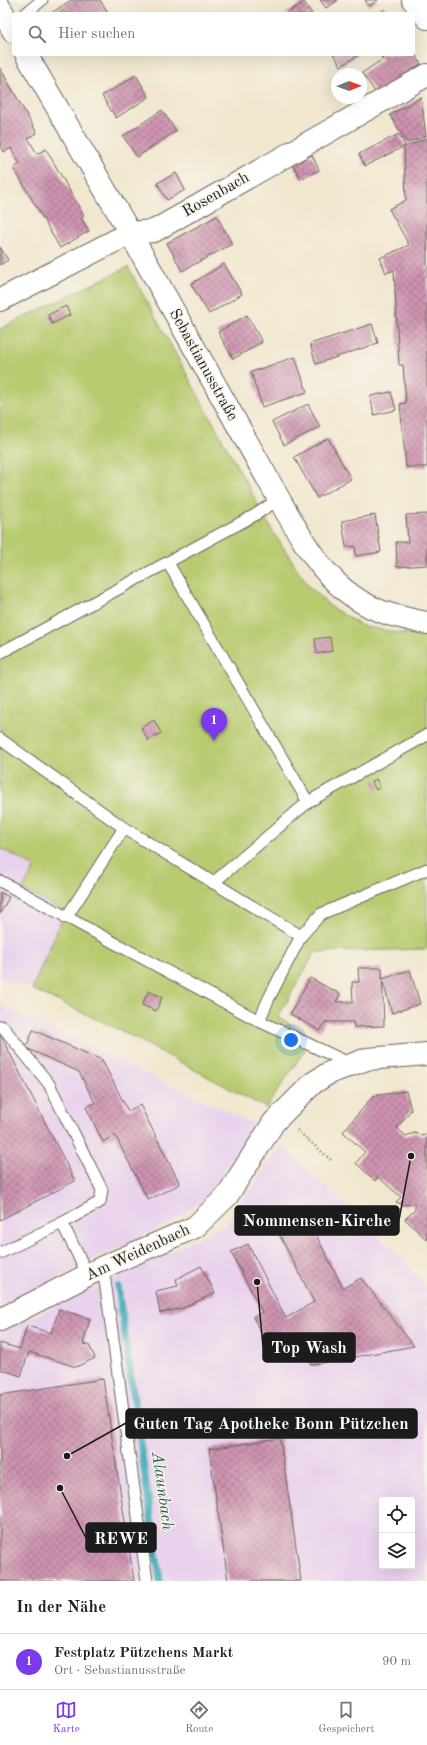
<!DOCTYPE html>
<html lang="de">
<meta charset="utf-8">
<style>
body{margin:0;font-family:"Old Standard TT",serif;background:#f2f2f2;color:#202124}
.controls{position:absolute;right:12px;bottom:12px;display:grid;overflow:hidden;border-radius:4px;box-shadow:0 4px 16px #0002}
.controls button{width:36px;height:36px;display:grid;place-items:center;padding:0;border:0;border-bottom:1px solid #e0e0e0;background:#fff;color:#202124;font:20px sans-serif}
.compass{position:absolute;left:331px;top:68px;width:36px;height:36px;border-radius:50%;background:#fff;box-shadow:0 4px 16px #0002;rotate:89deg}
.you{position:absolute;left:291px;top:1040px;width:14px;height:14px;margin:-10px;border:3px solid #fff;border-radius:50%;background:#1a73e8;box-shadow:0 0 0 6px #1a73e833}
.badge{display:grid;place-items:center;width:26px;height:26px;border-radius:50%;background:#7c3aed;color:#fff;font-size:13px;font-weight:700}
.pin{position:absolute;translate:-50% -33px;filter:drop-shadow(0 1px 2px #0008)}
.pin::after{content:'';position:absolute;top:21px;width:14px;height:12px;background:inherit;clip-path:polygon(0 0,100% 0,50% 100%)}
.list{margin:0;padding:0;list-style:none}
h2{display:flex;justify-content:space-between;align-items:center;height:52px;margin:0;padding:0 16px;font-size:17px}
h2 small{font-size:13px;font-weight:400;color:#757577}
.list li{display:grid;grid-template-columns:26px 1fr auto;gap:12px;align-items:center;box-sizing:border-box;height:56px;padding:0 16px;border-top:1px solid #e0e0e0}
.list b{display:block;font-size:15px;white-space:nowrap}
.list p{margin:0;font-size:13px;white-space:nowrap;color:#757577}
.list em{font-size:13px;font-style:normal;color:#757577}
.icon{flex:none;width:22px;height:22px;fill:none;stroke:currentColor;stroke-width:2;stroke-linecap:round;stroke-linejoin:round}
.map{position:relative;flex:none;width:427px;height:1581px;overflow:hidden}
.search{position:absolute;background:#fff;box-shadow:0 4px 16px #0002;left:12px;right:12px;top:12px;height:44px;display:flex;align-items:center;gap:10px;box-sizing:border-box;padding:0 14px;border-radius:4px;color:#757577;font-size:15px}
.sheet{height:108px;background:#fff}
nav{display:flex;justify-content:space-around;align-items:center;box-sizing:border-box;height:56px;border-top:1px solid #e0e0e0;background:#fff;font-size:11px;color:#757577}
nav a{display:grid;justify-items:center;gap:2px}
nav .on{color:#7c3aed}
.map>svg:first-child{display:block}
.built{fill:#e9d2ed;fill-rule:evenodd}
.grass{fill:#b7cb6f;stroke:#6a7446}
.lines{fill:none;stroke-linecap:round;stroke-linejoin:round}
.stream{stroke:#3aabb6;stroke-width:7}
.building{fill:url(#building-cross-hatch)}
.service-casing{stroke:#67635b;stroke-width:13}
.minor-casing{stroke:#67635b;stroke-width:24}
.path{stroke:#67635b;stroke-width:2.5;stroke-dasharray:1 3;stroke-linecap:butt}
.service{stroke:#fff;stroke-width:11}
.minor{stroke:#fff;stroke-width:22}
.labels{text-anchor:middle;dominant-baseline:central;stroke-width:3;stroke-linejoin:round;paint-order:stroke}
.street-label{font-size:16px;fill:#1c1c1c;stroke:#f7f3e8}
.water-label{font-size:17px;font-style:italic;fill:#2a5c61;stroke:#f7f3e8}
.leader{fill:none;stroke:#1c1c1c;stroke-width:1.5}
.callout-dot{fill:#1c1c1c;stroke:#f7f3e8;stroke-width:1.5}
.callout{fill:#1c1c1c;stroke:#1c1c1c;stroke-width:1.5}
.callout-label{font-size:17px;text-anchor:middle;font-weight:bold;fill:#fff}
</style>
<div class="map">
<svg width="427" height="1581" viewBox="0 0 427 1581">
<defs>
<pattern id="building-cross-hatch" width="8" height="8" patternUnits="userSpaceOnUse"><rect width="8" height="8" fill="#ce93b0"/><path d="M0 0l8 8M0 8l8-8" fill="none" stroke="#a6778e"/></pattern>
</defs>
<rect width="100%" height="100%" fill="#f7f3e8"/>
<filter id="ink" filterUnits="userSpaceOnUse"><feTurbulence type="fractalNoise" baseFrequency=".025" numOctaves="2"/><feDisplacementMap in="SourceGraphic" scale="8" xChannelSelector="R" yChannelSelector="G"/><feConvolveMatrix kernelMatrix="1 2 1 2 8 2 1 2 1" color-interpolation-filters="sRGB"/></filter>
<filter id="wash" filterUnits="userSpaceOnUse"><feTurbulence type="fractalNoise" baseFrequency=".012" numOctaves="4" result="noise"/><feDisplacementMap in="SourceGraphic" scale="16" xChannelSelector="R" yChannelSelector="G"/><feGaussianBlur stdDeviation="0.9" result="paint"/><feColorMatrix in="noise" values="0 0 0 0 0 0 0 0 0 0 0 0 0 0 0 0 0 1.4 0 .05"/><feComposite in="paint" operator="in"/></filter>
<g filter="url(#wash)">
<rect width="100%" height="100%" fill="#f1e7cf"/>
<!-- built -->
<g class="built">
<polygon points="0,848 35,867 22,890 65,912 32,989 0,977"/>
<polygon points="0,1006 256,1125 204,1199 172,1222 0,1306"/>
<path d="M 281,1146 L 401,1257 L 427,1289 L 427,1581 L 0,1581 L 0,1333 L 225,1225 ZM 382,1500 L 412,1500 L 412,1566 L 382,1566 Z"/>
</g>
<!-- grass -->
<polygon class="grass" points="128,267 273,532 308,585 331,607 362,626 400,633 427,635 427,949 315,952 278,1017 313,1038 266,1108 122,1031 32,989 65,912 22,890 35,867 0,848 0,329"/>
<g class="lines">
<!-- stream -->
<polyline class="stream" points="118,1287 160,1581"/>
</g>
<g id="blocks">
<!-- building -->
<g class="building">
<polygon points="71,0 100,0 109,14 50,14"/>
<polygon points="320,0 338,0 326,8"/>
<polygon points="365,0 378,0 369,6"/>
<polygon points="304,2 312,14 285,14"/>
<polygon points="385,9 389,14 377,14"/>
<polygon points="413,52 421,64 376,93 362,73 383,59 379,54 413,54"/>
<polygon points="333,54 360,54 341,66"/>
<polygon points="0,68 37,133 28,138 37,154 46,149 84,216 81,218 89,231 60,248 14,168 20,164 11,148 4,152 0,145"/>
<polygon points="136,75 149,97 116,118 102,96"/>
<polygon points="421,97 426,136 407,143 390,115"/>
<polygon points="162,110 176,131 137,157 123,136"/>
<polygon points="399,134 405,146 365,166 359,154"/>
<polygon points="427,138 427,467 406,467 400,404 406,403 403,365 399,365 394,270 386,273 380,258 409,245 389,209 406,200 404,147"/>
<polygon points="312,155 319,170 301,179 293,165"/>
<polygon points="176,173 185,190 167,200 157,183"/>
<polygon points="217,216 232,244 182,271 167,243"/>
<polygon points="0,247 8,260 0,265"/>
<polygon points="224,264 242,294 209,314 191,284"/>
<polygon points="66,306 70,315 52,324 48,315"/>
<polygon points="247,315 262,342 233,359 218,332"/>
<polygon points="372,324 378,343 316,364 310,344"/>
<polygon points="295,357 307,392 262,407 251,372"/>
<polygon points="391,392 396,410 374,415 370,396"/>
<polygon points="308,404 320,427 284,445 272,422"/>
<polygon points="328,438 351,479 317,498 294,457"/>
<polygon points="427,514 427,565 397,567 396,542 408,542 406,515"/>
<polygon points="375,515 381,552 356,556 355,546 346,547 342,521"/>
<polygon points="330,637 332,651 317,654 315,639"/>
<polygon points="154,720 161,733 148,740 141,728"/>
<polygon points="376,779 380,787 376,790 372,782"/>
<polygon points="0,892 9,897 0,914"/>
<polygon points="358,968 382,968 384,1026 354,1027 353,1022 325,1022 320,1031 290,1014 310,978 340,994 336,1002 353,1002 352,982 359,982"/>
<polygon points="410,970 420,1004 392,1013 382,979"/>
<polygon points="148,991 162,997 156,1011 142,1005"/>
<polygon points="33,1030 102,1060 128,1111 140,1105 180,1184 148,1200 115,1135 103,1142 86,1107 95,1103 79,1072 26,1048"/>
<polygon points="0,1034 75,1181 0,1220"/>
<polygon points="406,1091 411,1110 397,1128 406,1136 414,1133 423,1136 427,1132 427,1240 405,1219 415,1210 415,1204 403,1205 396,1202 401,1197 378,1177 375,1181 356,1163 365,1152 343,1132 373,1096"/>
<polygon points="305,1213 343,1288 361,1278 414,1346 311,1365 294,1333 268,1346 253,1317 262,1312 231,1252 248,1244 286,1318 314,1302 276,1228"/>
<polygon points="201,1266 215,1293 183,1308 160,1313 156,1291 178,1286 176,1279"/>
<polygon points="59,1309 90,1319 83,1344 89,1345 95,1358 76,1367 29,1352 21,1376 0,1369 0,1343 20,1349 27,1326 51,1333"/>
<polygon points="103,1379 134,1581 0,1581 0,1395"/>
<polygon points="280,1438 301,1581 228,1581 209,1449"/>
</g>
</g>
</g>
<g filter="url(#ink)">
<use href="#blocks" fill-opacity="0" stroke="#67635b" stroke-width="1"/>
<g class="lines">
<defs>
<g id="service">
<polyline points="25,14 42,0"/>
<polyline points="168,563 308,802"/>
<polyline points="0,653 255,515 279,499"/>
<polyline points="0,739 124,828 301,936"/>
<polyline points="0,881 259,1021 351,1064"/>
<polyline points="213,883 308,802 427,735"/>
<polyline points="66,918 124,828"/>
<polyline points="259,1021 269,998 301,936 321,914 427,869"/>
<polyline points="0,1026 3,1027 49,1084 102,1190 100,1202 62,1223 0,1253"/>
<polyline points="62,1223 88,1275"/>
<polyline points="103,1267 147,1581"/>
</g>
<g id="minor">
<polyline points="413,0 427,18"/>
<polyline points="0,8 14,32"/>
<path d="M 26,54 L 130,233 L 279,499 C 309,552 336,603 400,617 C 409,619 418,622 427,623"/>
<polyline points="0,300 130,233 154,231 427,75"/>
<polyline points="0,1320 103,1267 195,1227 227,1196 274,1122 313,1083 329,1073 367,1059 427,1054"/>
</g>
</defs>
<!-- service casing -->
<use href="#service" class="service-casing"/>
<!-- minor casing -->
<use href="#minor" class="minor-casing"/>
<!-- path -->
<polyline class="path" points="297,1130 332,1161"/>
<!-- service -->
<use href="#service" class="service"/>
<!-- minor -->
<use href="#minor" class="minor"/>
</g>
</g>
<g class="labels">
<!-- street labels -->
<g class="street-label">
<text transform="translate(216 195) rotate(-30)">Rosenbach</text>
<text transform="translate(203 365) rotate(61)">Sebastianusstraße</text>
<text transform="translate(138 1253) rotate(-25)">Am Weidenbach</text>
</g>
<!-- water labels -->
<g class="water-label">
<text transform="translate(162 1491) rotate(82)">Alaunbach</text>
</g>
</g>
<!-- callouts -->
<path class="leader" d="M411 1156L399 1220M257 1282L263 1347M67 1456L126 1423M60 1488L86 1538"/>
<g class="callout-dot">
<circle cx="411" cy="1156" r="4"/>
<circle cx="257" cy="1282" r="4"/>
<circle cx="67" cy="1456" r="4"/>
<circle cx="60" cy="1488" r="4"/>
</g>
<g class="callout">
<rect x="235" y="1206" width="164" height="29" rx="4"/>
<rect x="263" y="1333" width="92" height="29" rx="4"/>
<rect x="126" y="1409" width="291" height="29" rx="4"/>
<rect x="86" y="1523" width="70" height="29" rx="4"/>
</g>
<g class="callout-label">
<text x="317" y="1226">Nommensen-Kirche</text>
<text x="309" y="1353">Top Wash</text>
<text x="271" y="1429">Guten Tag Apotheke Bonn Pützchen</text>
<text x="121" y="1544">REWE</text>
</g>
</svg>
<div class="controls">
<button><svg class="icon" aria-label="locate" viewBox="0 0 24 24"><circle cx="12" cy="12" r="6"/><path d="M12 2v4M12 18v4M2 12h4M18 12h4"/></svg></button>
<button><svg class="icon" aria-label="layers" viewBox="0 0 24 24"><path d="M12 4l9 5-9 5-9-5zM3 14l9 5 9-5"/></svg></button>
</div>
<svg class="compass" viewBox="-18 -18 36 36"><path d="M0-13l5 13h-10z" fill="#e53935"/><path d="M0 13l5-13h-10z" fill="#757577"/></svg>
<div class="you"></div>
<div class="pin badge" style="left:214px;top:741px">1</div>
<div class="search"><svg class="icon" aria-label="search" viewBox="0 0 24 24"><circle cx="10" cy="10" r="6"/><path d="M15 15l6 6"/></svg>Hier suchen</div>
</div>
<section class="sheet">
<h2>In der Nähe<small></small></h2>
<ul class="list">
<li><span class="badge">1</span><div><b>Festplatz Pützchens Markt</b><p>Ort · Sebastianusstraße</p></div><em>90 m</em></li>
</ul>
</section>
<nav>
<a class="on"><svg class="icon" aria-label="map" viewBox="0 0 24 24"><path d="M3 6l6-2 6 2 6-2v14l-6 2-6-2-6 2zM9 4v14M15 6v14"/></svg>Karte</a>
<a><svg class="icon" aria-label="directions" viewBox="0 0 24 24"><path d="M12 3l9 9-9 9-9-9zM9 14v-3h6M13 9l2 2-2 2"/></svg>Route</a>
<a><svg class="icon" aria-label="saved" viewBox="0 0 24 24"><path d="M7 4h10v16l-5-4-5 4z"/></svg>Gespeichert</a>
</nav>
